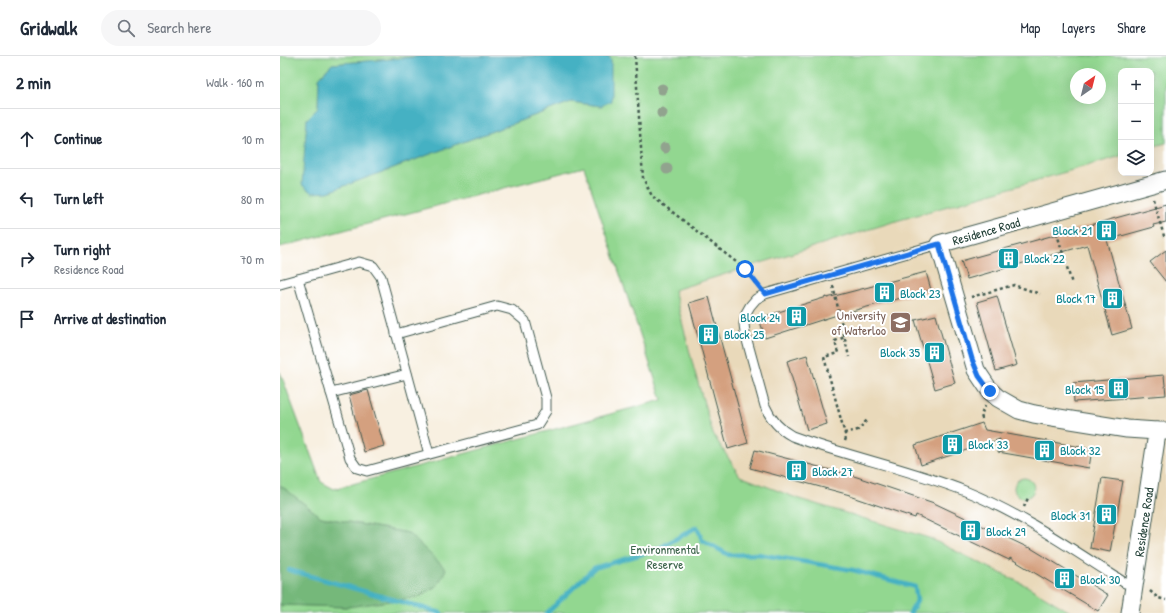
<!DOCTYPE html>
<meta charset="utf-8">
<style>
body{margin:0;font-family:"Patrick Hand",sans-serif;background:#f6f6f7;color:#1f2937}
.controls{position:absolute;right:12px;top:12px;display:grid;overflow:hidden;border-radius:8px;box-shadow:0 4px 16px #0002}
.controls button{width:36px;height:36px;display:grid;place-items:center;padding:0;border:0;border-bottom:1px solid #e0e1e3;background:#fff;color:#1f2937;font:20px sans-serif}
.compass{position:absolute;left:790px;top:12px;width:36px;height:36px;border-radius:50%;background:#fff;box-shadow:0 4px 16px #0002;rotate:35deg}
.stop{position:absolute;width:12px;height:12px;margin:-9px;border:3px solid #1a73e8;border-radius:50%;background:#fff}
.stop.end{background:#1a73e8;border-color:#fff;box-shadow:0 1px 4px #0008}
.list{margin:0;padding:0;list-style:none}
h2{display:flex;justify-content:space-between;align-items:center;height:52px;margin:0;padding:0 16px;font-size:17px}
h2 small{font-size:13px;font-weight:400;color:#747a83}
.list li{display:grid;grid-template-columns:26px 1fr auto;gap:12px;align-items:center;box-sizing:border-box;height:60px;padding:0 16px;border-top:1px solid #e0e1e3}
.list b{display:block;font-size:15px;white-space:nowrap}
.list p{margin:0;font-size:13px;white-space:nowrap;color:#747a83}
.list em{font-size:13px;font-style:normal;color:#747a83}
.icon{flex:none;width:22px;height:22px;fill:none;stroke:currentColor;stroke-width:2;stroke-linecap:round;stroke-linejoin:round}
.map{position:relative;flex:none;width:886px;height:557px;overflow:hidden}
header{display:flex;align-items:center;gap:24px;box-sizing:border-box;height:56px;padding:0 20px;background:#fff;border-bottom:1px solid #e0e1e3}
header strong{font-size:19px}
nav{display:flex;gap:22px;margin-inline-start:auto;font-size:14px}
.search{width:280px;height:36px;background:#f6f6f7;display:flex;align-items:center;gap:10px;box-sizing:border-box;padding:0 14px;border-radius:22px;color:#747a83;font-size:15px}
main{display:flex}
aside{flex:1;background:#fff}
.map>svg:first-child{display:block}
.built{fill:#e9d9ba;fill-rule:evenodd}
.green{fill:#92d790;stroke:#588a62;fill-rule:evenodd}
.forest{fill:#75b87a;stroke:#4a7a57}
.water{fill:#45b1c3;stroke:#32777c}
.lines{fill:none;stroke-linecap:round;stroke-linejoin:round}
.stream{stroke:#45b1c3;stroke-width:4.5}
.building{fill:#d4a07f}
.lane-casing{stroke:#40584e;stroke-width:11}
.street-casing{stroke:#40584e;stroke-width:19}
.path{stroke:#40584e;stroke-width:2.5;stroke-dasharray:3 3;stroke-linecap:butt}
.lane{stroke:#fff;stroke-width:9}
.street{stroke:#fff;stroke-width:17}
.tree{fill:#91a38e}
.route{stroke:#1a73e8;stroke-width:5}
.labels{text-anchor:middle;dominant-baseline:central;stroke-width:4;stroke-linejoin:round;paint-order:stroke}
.culture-label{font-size:13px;fill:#0d838f;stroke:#fff;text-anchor:start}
.street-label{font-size:13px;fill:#1f3d34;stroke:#fff}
.education-label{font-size:13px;fill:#785e54;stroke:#fff;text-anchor:end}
.park-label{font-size:13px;fill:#3c644b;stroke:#fff}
</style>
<header>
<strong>Gridwalk</strong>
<div class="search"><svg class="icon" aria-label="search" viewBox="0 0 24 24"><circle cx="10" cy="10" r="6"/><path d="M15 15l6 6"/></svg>Search here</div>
<nav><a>Map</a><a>Layers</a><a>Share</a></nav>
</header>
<main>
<aside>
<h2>2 min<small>Walk · 160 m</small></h2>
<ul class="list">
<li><svg class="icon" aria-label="ahead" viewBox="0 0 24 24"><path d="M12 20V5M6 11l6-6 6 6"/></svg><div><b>Continue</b></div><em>10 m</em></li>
<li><svg class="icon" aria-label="left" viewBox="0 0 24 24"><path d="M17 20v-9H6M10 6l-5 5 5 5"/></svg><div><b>Turn left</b></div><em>80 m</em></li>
<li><svg class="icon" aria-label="right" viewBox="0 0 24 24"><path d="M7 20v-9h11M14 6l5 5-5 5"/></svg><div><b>Turn right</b><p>Residence Road</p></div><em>70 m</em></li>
<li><svg class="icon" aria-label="arrive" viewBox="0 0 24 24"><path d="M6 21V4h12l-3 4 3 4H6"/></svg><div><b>Arrive at destination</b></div></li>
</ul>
</aside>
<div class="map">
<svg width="886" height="557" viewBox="0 0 886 557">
<rect width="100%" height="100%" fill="#fff"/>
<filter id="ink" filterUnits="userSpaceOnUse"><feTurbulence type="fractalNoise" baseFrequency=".025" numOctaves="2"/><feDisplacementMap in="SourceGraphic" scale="8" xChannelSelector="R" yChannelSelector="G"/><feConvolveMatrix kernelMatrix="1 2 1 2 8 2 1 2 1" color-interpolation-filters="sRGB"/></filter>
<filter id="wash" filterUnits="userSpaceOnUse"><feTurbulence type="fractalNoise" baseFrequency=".012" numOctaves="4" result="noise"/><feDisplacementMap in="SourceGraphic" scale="16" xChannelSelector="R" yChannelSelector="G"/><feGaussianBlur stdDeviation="0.9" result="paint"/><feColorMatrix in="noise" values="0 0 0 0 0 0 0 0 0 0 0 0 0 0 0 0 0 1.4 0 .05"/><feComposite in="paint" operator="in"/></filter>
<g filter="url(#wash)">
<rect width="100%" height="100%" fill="#f8f0e1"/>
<!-- built -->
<path class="built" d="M 0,0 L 886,0 L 886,557 L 0,557 L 0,316 L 41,426 L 54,433 L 382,344 L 304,111 L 0,191 ZM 841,15 L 871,15 L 871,117 L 841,117 ZM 796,18 L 820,18 L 820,42 L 796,42 Z"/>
<!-- green -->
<g class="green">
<path d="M 0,0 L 146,0 L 52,8 L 39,22 L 38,52 L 27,63 L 48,136 L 291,46 L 321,50 L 331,3 L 328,0 L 886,0 L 886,87 L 871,91 L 871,15 L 841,15 L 841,100 L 616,165 L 394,234 L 414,313 L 433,378 L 460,420 L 519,443 L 649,482 L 747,530 L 792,557 L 0,557 L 0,549 L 68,551 L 128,477 L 41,461 L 0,429 L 0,316 L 41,426 L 54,433 L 382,344 L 304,111 L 0,191 ZM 796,18 L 820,18 L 820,42 L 796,42 Z"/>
<circle cx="744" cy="432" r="10"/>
</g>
<!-- forest -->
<polygon class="forest" points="0,429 41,461 128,477 166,513 158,529 139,541 68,551 0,549"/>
<!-- water -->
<polygon class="water" points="146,0 328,0 331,3 331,45 321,50 291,46 48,136 32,137 22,129 27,63 38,52 39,22 52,8"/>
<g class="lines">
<!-- stream -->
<g class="stream">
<polyline points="9,514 161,557"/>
<polyline points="267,557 314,512 376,494 417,471 422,484 449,499 478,498 573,514 635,531 637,545 630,557"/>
</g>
</g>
<g id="blocks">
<!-- building -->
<g class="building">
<polygon points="886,148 886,166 873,169 874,171 827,184 852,273 832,279 807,189 687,223 681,205"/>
<polygon points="886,194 886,226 870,206"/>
<polygon points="646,216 651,234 557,259 485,282 479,262 547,241 547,242"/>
<polygon points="717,240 737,309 716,315 697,246"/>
<polygon points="429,241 468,387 448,393 409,247"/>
<polygon points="656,259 675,327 655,333 635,264"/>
<polygon points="527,299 547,368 527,374 507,305"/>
<polygon points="884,319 886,339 794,346 793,327"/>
<polygon points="88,334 104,390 84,396 69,339"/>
<polygon points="702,367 705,374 812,393 809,412 718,396 720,383 641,409 635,389"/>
<polygon points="475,394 577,421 654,447 749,492 749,491 828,539 818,555 730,502 729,504 636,459 635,462 570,440 570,439 470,412"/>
<polygon points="822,422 843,425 830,496 810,492"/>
</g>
</g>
</g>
<g filter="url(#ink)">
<use href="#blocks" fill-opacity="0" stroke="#40584e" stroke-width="1"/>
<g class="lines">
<defs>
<g id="lane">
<path d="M 659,188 L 485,238 L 476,243 L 470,250 L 466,257 L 464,268 L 465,277 L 485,350 C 491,364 499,373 512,380 C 569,401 629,413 685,435 C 742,458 793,494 845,527 L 854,528"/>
<polyline points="18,223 70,402 77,412 87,415 257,369 266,355 266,342 245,265 232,254 217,250 116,278"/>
<polyline points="0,228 79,206 93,210 101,221 149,398"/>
<polyline points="51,337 127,318"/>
</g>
<g id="street">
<polyline points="886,124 659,188 696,314 710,335 718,342 739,354 754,358 847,373 877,375 886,375"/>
<path id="s1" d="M 850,557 L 876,384 L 877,375"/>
</g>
</defs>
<!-- lane casing -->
<use href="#lane" class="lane-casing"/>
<!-- street casing -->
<use href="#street" class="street-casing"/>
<!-- path -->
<g class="path">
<polyline points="355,0 363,122 372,140 465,213 478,230"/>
<polyline points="873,143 884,180 886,181"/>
<polyline points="775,171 792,228"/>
<polyline points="553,230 569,301"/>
<polyline points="691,241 734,229 760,238"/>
<polyline points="702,363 701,359 705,350"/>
<polyline points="564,377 578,374 588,363"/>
<polyline points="565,385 566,382 544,301 558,297 555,285 565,281"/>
<polyline points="744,451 748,442"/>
<polyline points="870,535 878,542 886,544"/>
</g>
<!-- lane -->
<use href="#lane" class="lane"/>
<!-- street -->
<use href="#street" class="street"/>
</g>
<!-- trees -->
<g class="tree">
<circle cx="382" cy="33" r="5.5"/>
<circle cx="382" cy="57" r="5.5"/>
<circle cx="385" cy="92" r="5.5"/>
<circle cx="387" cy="113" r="5.5"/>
</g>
</g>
<g class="lines" filter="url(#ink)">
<!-- route -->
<polyline class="route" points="465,213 485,238 659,188 692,303 699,320 710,335"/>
</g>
<!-- icons -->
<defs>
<symbol id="building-square" viewBox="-11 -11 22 22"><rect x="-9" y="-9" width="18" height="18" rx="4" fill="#0f9aa8" stroke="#fff"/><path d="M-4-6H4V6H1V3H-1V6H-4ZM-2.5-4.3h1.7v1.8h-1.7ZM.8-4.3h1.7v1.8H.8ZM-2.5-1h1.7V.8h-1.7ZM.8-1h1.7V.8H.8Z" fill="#fff"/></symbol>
<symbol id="university-square" viewBox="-11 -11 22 22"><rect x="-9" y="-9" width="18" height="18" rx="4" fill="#8d6e63" stroke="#fff"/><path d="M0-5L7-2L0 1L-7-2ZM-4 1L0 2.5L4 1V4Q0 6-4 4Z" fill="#fff"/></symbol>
</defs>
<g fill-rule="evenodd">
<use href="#building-square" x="814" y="162" width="25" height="25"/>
<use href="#building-square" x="716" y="190" width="25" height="25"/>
<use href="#building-square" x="592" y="224" width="25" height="25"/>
<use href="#building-square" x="820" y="230" width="25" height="25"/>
<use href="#building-square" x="504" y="248" width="25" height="25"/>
<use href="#university-square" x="608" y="254" width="25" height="25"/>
<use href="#building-square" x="416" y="266" width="25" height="25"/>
<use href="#building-square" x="642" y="284" width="25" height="25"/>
<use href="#building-square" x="826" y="320" width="25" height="25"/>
<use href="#building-square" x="660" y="376" width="25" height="25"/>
<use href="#building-square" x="752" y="382" width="25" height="25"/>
<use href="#building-square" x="504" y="402" width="25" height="25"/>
<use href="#building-square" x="814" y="446" width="25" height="25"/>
<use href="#building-square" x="678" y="462" width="25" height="25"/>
<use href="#building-square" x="772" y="510" width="25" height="25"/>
</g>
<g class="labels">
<!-- culture labels -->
<g class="culture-label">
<text x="812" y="174" text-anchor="end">Block 21</text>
<text x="744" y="202">Block 22</text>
<text x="620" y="237">Block 23</text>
<text x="816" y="242" text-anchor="end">Block 17</text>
<text x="500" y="261" text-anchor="end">Block 24</text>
<text x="444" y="278">Block 25</text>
<text x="640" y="296" text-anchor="end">Block 35</text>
<text x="824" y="333" text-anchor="end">Block 15</text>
<text x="688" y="388">Block 33</text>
<text x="780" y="394">Block 32</text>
<text x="532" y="415">Block 27</text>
<text x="810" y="459" text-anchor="end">Block 31</text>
<text x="706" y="475">Block 29</text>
<text x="800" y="523">Block 30</text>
</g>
<!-- street labels -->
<g class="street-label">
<text transform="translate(706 175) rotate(-16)">Residence Road</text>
<text stroke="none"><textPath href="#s1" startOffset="92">Residence Road</textPath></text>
</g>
<!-- education labels -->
<g class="education-label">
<text x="606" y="259">University<tspan x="606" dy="15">of Waterloo</tspan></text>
</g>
<!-- park labels -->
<g class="park-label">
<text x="385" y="493">Environmental<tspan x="385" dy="15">Reserve</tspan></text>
</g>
</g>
</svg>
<div class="controls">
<button>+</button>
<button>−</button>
<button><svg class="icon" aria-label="layers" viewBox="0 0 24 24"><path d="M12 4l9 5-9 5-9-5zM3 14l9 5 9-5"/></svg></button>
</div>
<svg class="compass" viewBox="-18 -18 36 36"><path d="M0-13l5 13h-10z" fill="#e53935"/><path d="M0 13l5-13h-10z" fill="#747a83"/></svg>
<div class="stop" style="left:465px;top:213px"></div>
<div class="stop end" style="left:710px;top:335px"></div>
</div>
</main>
